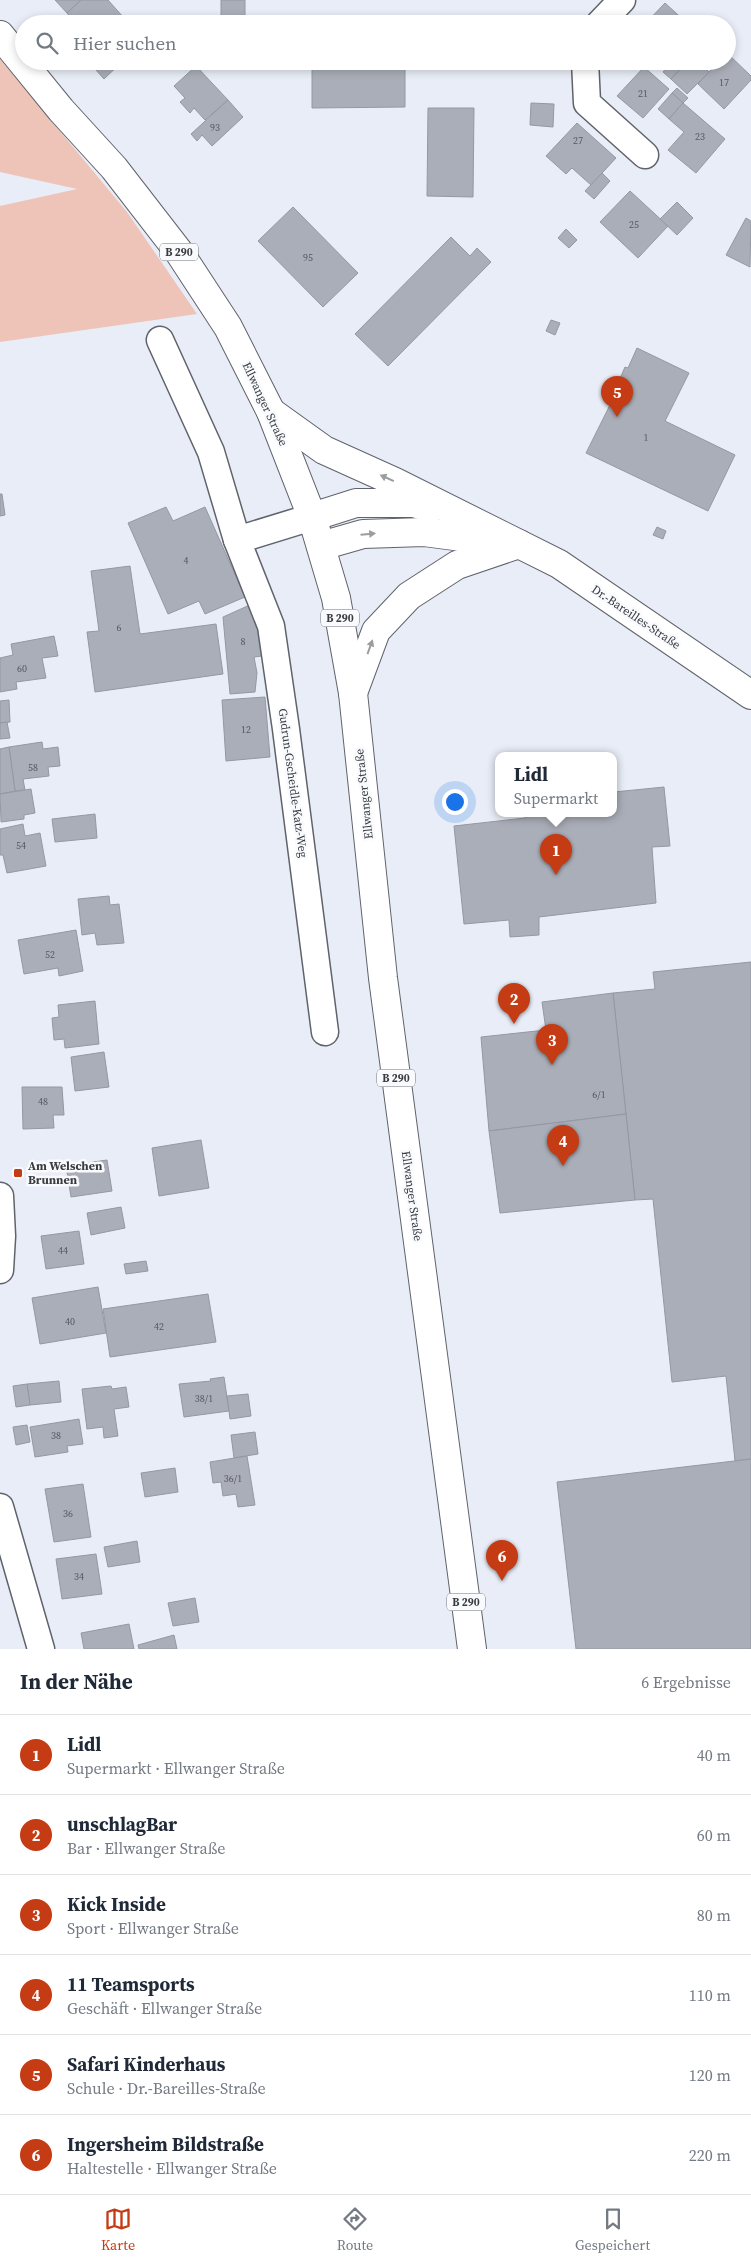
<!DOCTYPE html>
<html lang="de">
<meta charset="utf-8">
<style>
body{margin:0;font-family:"Source Serif 4",serif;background:#f6f6f7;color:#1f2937}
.you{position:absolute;left:454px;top:801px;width:18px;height:18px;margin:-12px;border:4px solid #fff;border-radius:50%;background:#1a73e8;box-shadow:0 0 0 8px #1a73e833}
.badge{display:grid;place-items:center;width:32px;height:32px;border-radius:50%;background:#c43b14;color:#fff;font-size:16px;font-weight:700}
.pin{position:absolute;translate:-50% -41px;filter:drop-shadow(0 1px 2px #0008)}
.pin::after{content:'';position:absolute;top:26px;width:18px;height:15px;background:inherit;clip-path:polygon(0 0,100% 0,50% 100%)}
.popup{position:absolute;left:495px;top:752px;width:122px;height:65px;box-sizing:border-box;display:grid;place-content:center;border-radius:10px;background:#fff;filter:drop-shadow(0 1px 4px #0005);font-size:16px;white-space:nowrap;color:#747a83}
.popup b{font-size:19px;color:#1f2937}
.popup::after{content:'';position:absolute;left:50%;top:100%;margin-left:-10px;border:10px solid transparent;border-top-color:#fff}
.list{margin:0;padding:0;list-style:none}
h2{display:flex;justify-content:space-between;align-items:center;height:65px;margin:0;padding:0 20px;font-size:21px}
h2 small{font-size:16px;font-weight:400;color:#747a83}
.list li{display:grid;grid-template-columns:32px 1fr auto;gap:15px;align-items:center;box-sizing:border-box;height:80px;padding:0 20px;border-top:1px solid #e0e1e3}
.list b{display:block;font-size:19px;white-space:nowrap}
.list p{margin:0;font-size:16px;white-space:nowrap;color:#747a83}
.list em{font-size:16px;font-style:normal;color:#747a83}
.icon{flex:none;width:28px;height:28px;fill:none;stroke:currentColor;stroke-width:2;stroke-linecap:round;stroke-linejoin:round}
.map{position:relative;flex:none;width:751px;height:1649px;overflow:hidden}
.search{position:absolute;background:#fff;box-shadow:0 2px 8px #0003;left:15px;right:15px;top:15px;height:55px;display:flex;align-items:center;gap:12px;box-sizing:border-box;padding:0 18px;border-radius:28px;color:#747a83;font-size:19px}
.sheet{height:545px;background:#fff}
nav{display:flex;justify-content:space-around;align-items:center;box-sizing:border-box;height:70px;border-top:1px solid #e0e1e3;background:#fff;font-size:14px;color:#747a83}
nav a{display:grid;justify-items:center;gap:2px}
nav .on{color:#c43b14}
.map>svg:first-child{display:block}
.green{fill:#eec4b9}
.building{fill:#aaaeb8;stroke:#9498a1}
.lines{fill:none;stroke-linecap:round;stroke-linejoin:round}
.street-casing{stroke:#5f636b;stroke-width:29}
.secondary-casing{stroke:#5f636b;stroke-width:30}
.primary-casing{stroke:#5f636b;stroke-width:30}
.street{stroke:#fff;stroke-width:26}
.secondary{stroke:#fff;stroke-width:28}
.primary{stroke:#fff;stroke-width:28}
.oneway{fill:#9c9d9f}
.poi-dot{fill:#c43b14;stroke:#f8fafe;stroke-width:2}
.labels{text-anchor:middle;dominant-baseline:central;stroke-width:5;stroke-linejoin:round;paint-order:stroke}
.number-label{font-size:10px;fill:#55585d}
.shield{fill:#f8fafe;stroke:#727478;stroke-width:1}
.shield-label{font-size:11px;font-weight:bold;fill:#393b3f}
.street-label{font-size:12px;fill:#393b3f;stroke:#f8fafe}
.poi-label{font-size:12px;font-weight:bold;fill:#393b3f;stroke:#f8fafe;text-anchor:start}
</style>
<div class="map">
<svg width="751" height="1649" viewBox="0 0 751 1649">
<rect width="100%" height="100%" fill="#e8edf7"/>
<!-- green -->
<polygon class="green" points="0,59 127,212 197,314 0,342 0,206 77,189 0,172"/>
<!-- building -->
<g class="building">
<polygon points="55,0 81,0 67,13"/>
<polygon points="81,0 108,0 124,18 118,24 76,24 67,13"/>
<rect x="221" y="0" width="24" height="24"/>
<polygon points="665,3 688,24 645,24"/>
<polygon points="626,16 634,24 619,24"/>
<rect x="312" y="18" width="93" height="6"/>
<polygon points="727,53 751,76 751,80 724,109 698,84 719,61 727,61"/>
<polygon points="88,61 123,61 104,79"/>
<polygon points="312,61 405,61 405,107 312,108"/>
<polygon points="672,61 688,61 671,79 663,72"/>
<polygon points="688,61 696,61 709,72 687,94 671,79"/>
<polygon points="196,66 228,100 205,120 194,108 190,113 180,102 185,98 174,86"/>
<polygon points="644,67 669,89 643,118 617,96"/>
<polygon points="677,88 688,98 683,103 672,93"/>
<polygon points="672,93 683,103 669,119 658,109"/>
<polygon points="228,100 243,117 212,146 202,135 197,141 191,134"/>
<polygon points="531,103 554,104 553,127 530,125"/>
<polygon points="683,103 725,139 696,173 668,150 684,132 669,119"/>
<polygon points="428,108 474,108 473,197 427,196"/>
<polygon points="577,123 616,158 591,185 572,168 566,174 546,156"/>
<polygon points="602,173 610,181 594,199 585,191"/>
<polygon points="630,191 668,226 638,258 600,222"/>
<polygon points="677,202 693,218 677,235 660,219"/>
<polygon points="293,207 358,273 323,307 258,241"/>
<polygon points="746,218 751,221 750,267 726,255"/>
<polygon points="566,229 577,240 569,248 558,238"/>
<polygon points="451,237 470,256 477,248 491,262 388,366 355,334"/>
<polygon points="551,320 560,323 555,335 546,331"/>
<polygon points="637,348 689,373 665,421 735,455 708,511 586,453 617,391 615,390 625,367 628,368"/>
<polygon points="0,494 2,494 5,515 0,516"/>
<polygon points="166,507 173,521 205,507 245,597 205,614 199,601 168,614 128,523"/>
<polygon points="657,527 666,531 663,539 653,535"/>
<polygon points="130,566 140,634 216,624 223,674 95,692 87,632 99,631 91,571"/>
<polygon points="252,604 258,626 262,656 254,657 257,673 255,692 230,694 223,617"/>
<polygon points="54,636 58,656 42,658 46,678 16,682 17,689 0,692 0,658 13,655 11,644"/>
<polygon points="265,697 270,757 226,761 222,700"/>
<polygon points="9,700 10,722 0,723 0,701"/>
<polygon points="7,722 10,738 0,739 0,723"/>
<polygon points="42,742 43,749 58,747 60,766 48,767 49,776 23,779 25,790 15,791 9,747"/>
<polygon points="9,747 15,791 0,794 0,749"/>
<polygon points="664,787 670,846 652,847 656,903 539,917 539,935 510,937 509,920 464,924 454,826 525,818 525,814 614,814 614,792"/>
<polygon points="31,789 35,813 24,815 24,819 1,822 0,794"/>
<polygon points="95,814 97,838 55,842 52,819"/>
<polygon points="23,824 25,836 40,833 46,866 7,873 3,855 0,855 0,829"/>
<polygon points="109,896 110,905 119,904 124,943 97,945 95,933 82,935 78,899"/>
<polygon points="76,930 83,971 59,976 58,968 24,974 18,940"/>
<polygon points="751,962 751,1459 735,1461 726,1376 672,1382 653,1199 635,1200 613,993 655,989 653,972"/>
<polygon points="613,993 626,1114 489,1131 481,1037 546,1030 542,1002"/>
<polygon points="95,1001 99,1044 65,1048 64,1039 54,1040 52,1018 59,1017 58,1005"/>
<polygon points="104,1052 109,1087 75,1091 71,1057"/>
<polygon points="22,1087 62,1087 64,1115 53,1115 54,1128 23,1129"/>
<polygon points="626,1114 635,1200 500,1213 489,1131"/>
<polygon points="201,1140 209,1188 159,1196 152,1148"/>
<polygon points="107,1160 112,1191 71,1197 66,1166"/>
<polygon points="121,1207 125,1228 91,1235 87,1213"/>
<polygon points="79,1231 84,1264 46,1269 41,1236"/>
<polygon points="146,1261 148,1271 126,1274 124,1264"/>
<polygon points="98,1287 106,1333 40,1344 32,1298"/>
<polygon points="208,1294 216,1342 110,1357 103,1309"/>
<polygon points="224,1377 229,1411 184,1417 179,1384 211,1381 210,1379"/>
<polygon points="59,1381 61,1402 30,1405 27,1384"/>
<polygon points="27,1384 30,1405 16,1407 13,1386"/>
<polygon points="111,1386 112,1389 126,1387 129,1407 114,1409 118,1436 104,1438 103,1427 87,1429 82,1389"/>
<polygon points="248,1394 251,1416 230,1419 227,1396"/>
<polygon points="79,1419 83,1444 67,1446 68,1452 35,1457 30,1427"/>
<polygon points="27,1425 30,1442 16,1445 13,1427"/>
<polygon points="255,1432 258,1454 234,1458 231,1435"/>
<polygon points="247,1456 255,1505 238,1507 236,1494 223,1496 221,1482 213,1483 210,1462"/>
<polygon points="751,1459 751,1649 576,1649 557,1482"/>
<polygon points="175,1468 178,1492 145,1497 141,1473"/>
<polygon points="83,1484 91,1537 54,1542 45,1489"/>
<polygon points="137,1541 140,1562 108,1567 104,1547"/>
<polygon points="96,1554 102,1594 62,1599 56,1559"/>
<polygon points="195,1598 199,1622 173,1626 168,1603"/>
<polygon points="129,1624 134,1649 84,1649 81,1633"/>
<polygon points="174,1635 177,1649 139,1649 138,1645"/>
</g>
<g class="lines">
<defs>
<g id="street">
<polyline points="599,24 622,0"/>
<polyline points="585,61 587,103 645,155"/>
<polyline points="160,340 211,452 237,540 271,626 286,729 325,1032"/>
<polyline points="237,540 312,517"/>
<polyline points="0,1196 2,1236 0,1270"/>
<polyline points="0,1507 41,1649"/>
</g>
<g id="secondary">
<polyline points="271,412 324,450 395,482 559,564 751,695"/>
<polyline points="312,517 356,503 414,503 431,508"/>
<polyline points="321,546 363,534 424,532 500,542"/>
<polyline points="353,693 376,631 409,596 457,565 519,544"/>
</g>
<polyline id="primary" points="0,35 61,110 114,168 179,252 228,327 271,412 312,517 336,598 353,693 383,978 472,1649"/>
</defs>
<!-- street casing -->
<use href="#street" class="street-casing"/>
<!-- secondary casing -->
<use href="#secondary" class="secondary-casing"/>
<!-- primary casing -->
<use href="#primary" class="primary-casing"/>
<!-- street -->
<use href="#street" class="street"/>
<!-- secondary -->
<use href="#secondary" class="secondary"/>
<!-- primary -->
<use href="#primary" class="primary"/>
</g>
<!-- one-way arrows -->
<defs><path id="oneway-solid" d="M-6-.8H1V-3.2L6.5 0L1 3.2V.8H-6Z" transform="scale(1.25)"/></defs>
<g class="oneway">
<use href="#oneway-solid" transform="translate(387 478) rotate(-156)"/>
<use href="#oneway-solid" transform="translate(368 534) rotate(-5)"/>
<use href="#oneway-solid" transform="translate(370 647) rotate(-70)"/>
</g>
<!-- markers -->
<rect class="poi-dot" x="13" y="1168" width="10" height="10" rx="2.5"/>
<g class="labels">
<!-- number labels -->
<g class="number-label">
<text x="724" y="82">17</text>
<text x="643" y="93">21</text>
<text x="215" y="127">93</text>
<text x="700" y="136">23</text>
<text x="578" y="140">27</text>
<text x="634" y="224">25</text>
<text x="308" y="257">95</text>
<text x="646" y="437">1</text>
<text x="186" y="560">4</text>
<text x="119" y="627">6</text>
<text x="243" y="641">8</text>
<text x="22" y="668">60</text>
<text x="246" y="729">12</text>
<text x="33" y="767">58</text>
<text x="21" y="845">54</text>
<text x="50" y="954">52</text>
<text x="599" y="1094">6/1</text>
<text x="43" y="1101">48</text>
<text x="63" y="1250">44</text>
<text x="70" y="1321">40</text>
<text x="159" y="1326">42</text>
<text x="204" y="1398">38/1</text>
<text x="56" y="1435">38</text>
<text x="233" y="1478">36/1</text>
<text x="68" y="1513">36</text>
<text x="79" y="1576">34</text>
</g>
<!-- shield labels -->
<g class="shield">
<rect x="160" y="243.5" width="38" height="17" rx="4"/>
<rect x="321" y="609.5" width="38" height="17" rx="4"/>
<rect x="377" y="1069.5" width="38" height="17" rx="4"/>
<rect x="447" y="1593.5" width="38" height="17" rx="4"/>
</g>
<g class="shield-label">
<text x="179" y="252">B 290</text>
<text x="340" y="618">B 290</text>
<text x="396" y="1078">B 290</text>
<text x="466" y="1602">B 290</text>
</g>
<!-- street labels -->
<g class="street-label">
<text transform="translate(265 404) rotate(65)">Ellwanger Straße</text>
<text transform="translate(636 617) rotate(34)">Dr.-Bareilles-Straße</text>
<text transform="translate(293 783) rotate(82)">Gudrun-Gscheidle-Katz-Weg</text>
<text transform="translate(364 794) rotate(-96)">Ellwanger Straße</text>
<text transform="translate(412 1196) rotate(82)">Ellwanger Straße</text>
</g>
<!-- poi labels -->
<g class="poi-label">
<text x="28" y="1166">Am Welschen<tspan x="28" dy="14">Brunnen</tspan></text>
</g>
</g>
</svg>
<div class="you"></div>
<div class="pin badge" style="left:556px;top:875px">1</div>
<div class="popup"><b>Lidl</b>Supermarkt</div>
<div class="pin badge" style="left:514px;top:1024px">2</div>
<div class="pin badge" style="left:552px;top:1065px">3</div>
<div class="pin badge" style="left:563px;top:1166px">4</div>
<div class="pin badge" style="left:617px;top:417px">5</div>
<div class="pin badge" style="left:502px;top:1581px">6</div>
<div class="search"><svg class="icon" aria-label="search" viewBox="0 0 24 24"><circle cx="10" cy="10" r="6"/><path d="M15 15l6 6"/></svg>Hier suchen</div>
</div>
<section class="sheet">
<h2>In der Nähe<small>6 Ergebnisse</small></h2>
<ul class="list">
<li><span class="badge">1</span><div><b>Lidl</b><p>Supermarkt · Ellwanger Straße</p></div><em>40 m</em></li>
<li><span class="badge">2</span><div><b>unschlagBar</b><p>Bar · Ellwanger Straße</p></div><em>60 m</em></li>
<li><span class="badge">3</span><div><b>Kick Inside</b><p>Sport · Ellwanger Straße</p></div><em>80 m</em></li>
<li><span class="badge">4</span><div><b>11 Teamsports</b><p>Geschäft · Ellwanger Straße</p></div><em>110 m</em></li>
<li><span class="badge">5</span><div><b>Safari Kinderhaus</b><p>Schule · Dr.-Bareilles-Straße</p></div><em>120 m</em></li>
<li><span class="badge">6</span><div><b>Ingersheim Bildstraße</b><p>Haltestelle · Ellwanger Straße</p></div><em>220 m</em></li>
</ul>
</section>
<nav>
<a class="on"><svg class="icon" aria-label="map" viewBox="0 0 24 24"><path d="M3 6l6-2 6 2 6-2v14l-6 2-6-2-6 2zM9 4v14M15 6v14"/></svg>Karte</a>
<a><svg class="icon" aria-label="directions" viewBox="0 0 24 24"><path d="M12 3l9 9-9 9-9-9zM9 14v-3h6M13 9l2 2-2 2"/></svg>Route</a>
<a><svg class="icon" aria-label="saved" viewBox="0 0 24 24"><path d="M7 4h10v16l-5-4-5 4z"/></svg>Gespeichert</a>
</nav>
